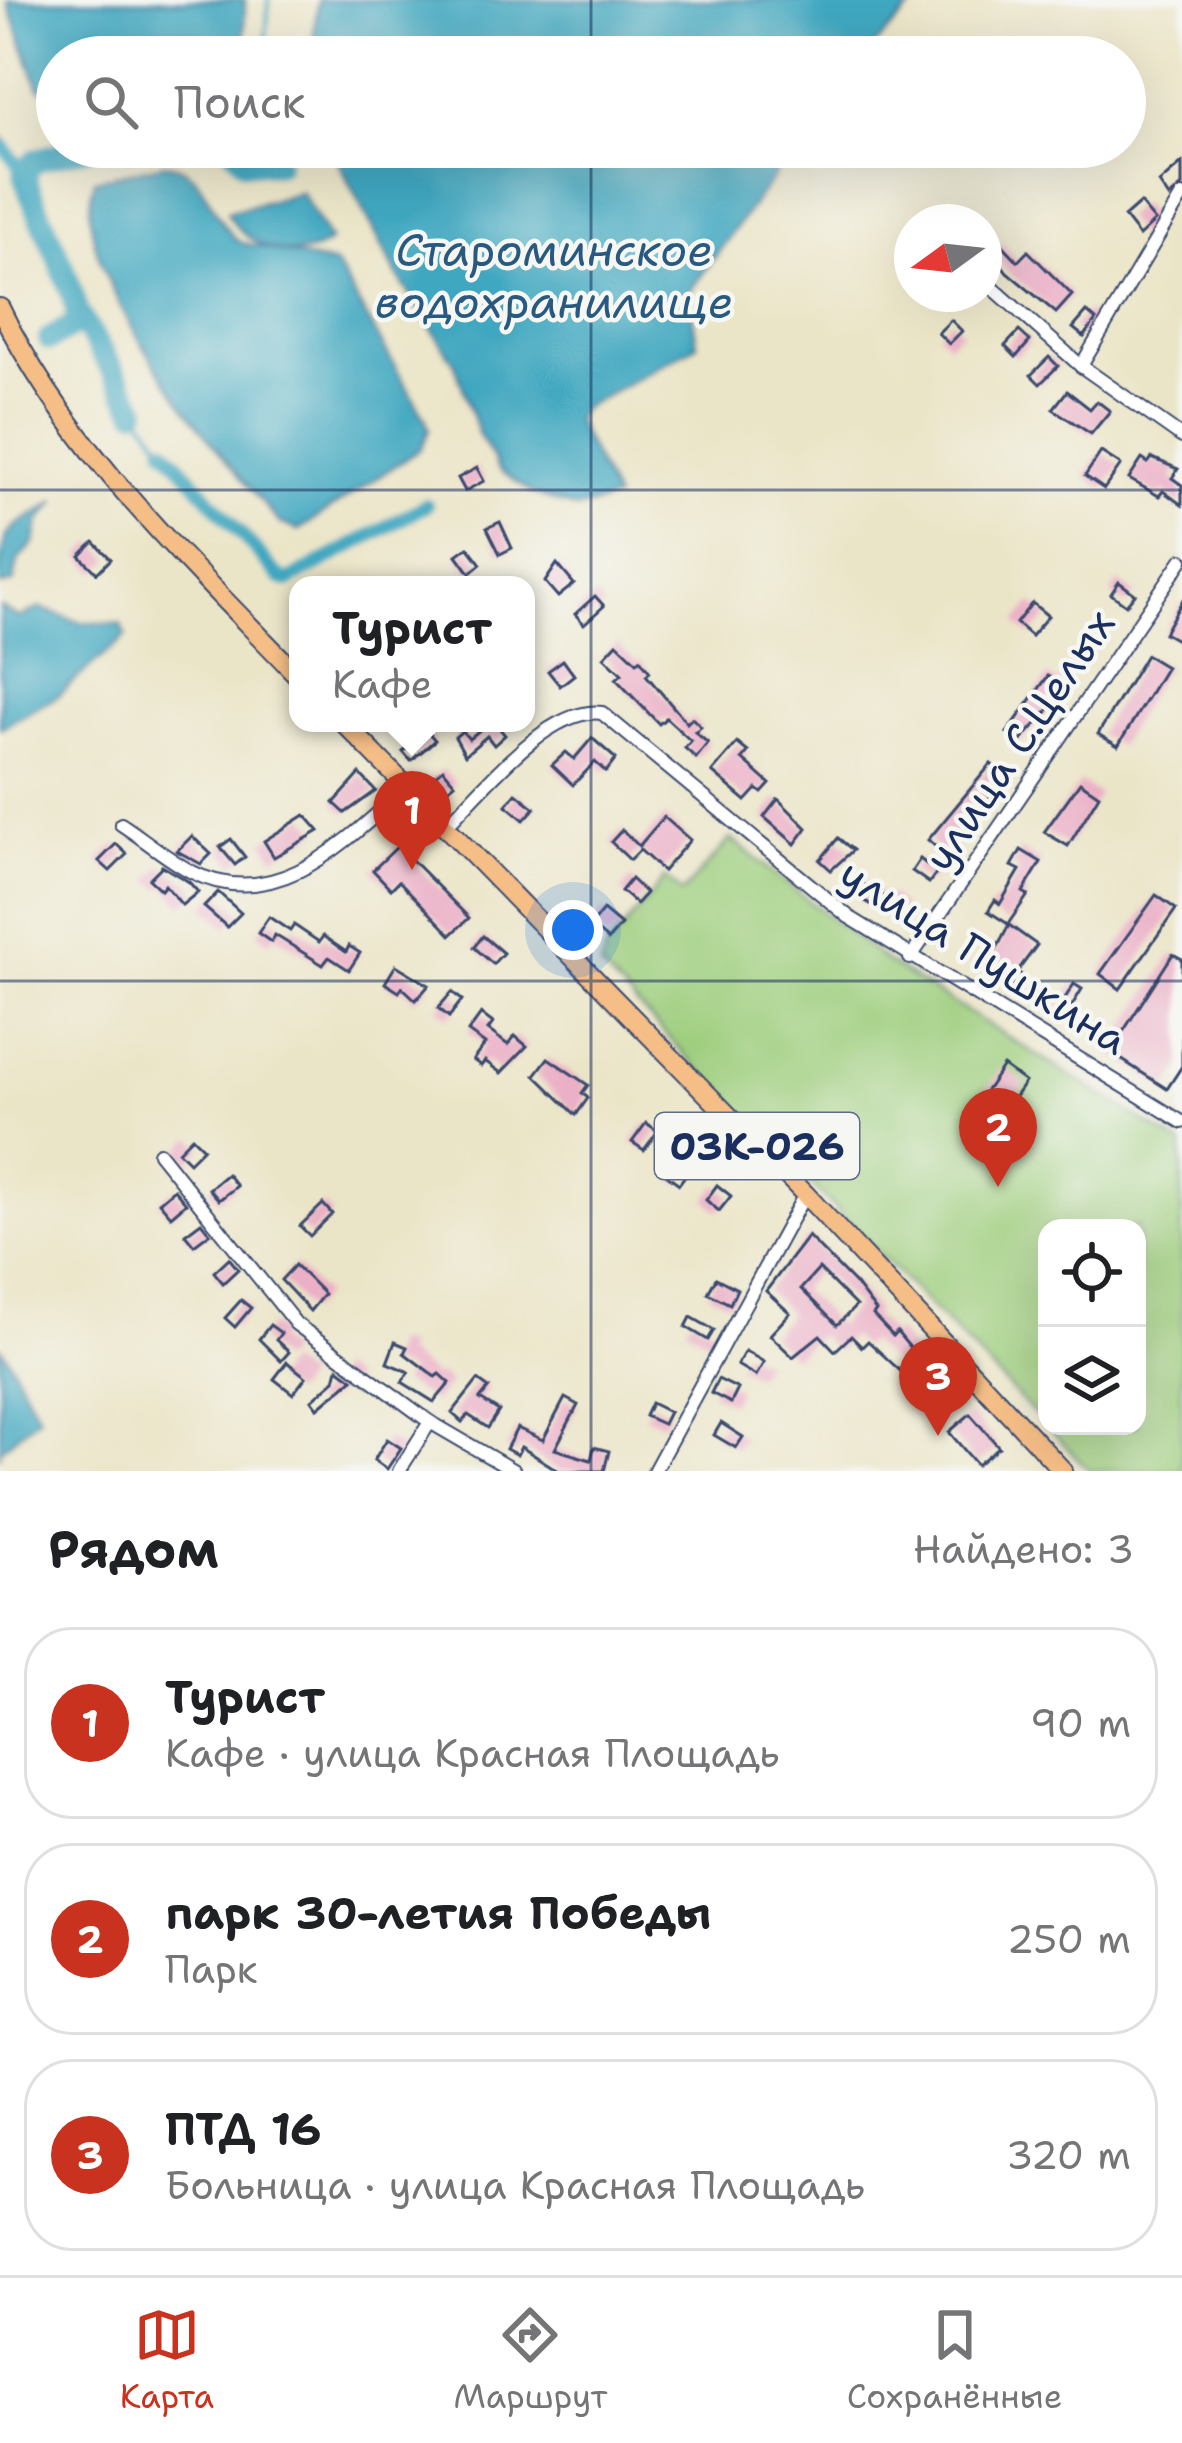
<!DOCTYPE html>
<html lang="ru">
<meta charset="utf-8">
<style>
body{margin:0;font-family:"Shantell Sans",sans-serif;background:#f2f2f2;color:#202124}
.controls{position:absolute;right:36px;bottom:36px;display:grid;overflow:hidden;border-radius:24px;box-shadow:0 12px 48px #0002}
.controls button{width:108px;height:108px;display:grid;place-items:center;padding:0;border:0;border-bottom:3px solid #e0e0e0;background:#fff;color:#202124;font:60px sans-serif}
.compass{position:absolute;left:894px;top:204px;width:108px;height:108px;border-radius:50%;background:#fff;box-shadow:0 12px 48px #0002;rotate:255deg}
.you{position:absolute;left:573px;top:930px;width:42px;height:42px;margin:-30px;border:9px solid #fff;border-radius:50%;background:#1a73e8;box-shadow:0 0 0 18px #1a73e833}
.badge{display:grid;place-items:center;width:78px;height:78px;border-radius:50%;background:#c8321e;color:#fff;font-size:39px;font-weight:700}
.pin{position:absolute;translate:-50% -99px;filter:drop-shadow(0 3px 6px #0008)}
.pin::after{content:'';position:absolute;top:63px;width:42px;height:36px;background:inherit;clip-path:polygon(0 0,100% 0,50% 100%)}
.popup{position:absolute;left:289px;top:576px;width:246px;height:156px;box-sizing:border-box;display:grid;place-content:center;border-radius:24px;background:#fff;filter:drop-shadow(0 3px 9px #0005);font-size:39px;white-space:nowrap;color:#757577}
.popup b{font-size:45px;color:#202124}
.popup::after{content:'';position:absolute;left:50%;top:100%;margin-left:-24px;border:24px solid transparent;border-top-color:#fff}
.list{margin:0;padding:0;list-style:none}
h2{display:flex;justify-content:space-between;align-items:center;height:156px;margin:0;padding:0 48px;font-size:51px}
h2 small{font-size:39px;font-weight:400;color:#757577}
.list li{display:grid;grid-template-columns:78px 1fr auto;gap:36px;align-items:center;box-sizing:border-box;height:192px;margin:0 24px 24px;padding:0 24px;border:3px solid #e0e0e0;border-radius:48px}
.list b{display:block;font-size:45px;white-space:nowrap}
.list p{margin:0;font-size:39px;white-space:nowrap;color:#757577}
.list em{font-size:39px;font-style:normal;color:#757577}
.icon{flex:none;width:66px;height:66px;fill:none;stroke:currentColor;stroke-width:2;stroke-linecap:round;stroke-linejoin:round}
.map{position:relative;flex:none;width:1182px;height:1471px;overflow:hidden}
.search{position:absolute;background:#fff;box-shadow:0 12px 48px #0002;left:36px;right:36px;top:36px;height:132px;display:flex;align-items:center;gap:30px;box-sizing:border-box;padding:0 42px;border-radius:66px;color:#757577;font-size:45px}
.sheet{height:804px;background:#fff}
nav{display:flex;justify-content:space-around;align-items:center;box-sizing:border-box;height:168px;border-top:3px solid #e0e0e0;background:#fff;font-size:33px;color:#757577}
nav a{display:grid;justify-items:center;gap:6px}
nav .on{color:#c8321e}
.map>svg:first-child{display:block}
.green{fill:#9dcd7b;stroke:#5c7e6c;stroke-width:3;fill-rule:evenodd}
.water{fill:#40a7c0;stroke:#2e6b8f;stroke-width:3}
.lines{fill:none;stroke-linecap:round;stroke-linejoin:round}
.stream{stroke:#40a7c0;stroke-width:4.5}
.canal{stroke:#40a7c0;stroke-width:14}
.river{stroke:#40a7c0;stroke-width:24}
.building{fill:#ebafc6;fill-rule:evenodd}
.street-casing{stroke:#3a4a6e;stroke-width:16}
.primary-casing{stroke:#3a4a6e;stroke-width:22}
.street{stroke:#fff;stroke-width:12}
.primary{stroke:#f6be87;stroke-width:18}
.grid{fill:none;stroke:#1b2f5e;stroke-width:3;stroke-opacity:0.55}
.labels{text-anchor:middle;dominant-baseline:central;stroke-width:9;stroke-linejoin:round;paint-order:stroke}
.shield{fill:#f6f6f2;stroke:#5d6b8a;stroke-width:3}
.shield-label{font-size:39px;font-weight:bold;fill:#1b2f5e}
.street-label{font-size:42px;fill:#1b2f5e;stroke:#f6f6f2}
.water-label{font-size:45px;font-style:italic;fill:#285980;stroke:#f6f6f2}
</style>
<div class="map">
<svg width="1182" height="1471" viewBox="0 0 1182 1471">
<rect width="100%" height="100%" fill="#f6f6f2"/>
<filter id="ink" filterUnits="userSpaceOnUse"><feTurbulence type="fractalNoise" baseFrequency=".00833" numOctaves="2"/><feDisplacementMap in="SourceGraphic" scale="24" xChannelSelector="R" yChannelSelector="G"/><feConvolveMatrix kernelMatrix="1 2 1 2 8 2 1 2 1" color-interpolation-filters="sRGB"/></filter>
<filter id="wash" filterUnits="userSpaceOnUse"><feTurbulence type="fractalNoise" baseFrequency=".004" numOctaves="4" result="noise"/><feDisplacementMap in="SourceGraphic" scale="48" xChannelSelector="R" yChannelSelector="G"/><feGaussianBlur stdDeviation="2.7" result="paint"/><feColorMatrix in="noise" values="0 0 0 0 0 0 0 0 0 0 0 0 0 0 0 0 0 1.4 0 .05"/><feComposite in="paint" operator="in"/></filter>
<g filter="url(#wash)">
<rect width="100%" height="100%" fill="#ebe5c8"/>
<!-- green -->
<path class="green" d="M 731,839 L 887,962 L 1182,1145 L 1182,1471 L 1090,1471 L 601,968 L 605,951 L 665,878 L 682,893 ZM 1047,1228 L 1137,1228 L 1137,1426 L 1047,1426 Z"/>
<!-- water -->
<g class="water">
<polygon points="7,0 245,0 244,48 239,57 57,57 57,102 38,86"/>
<polygon points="318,0 919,0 864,57 311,57"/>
<polygon points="331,147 795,147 689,292 697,345 581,409 575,420 615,499 576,509 531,493 499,470 478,433 455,364 396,273"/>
<path d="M 164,164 C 210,166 207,218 240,242 L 336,265 L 425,418 L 429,430 L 420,449 L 299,530 L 280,523 C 222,458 60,269 95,180 Z"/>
<path d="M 301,192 L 330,241 C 301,267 241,246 227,212 Z"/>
<path d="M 57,500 L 39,522 L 35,543 L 18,560 L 14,582 L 0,586 C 0,520 10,533 57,500 Z"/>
<polygon points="0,607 19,618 40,608 80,622 121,624 126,636 56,697 0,728"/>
<path d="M 0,1347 C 17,1367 23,1393 39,1416 L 1,1449 L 0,1457 Z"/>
</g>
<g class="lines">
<!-- stream -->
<g class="stream">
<polyline points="266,37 269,0"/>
<polyline points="136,409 164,447"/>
</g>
<!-- canal -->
<g class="canal">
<polyline points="0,142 24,173"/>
<polyline points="164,447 279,577 288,581 426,505"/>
</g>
<!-- river -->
<g class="river">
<polyline points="233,147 246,161 277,163"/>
<polyline points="80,317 136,409"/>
<path d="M 50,339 L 74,325 C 88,305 30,204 24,173 L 36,160 L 88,147"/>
</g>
</g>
<g id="blocks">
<!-- building -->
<g class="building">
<polygon points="1182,163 1182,186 1169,198 1159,183"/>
<polygon points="1140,203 1155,221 1139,236 1124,217"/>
<polygon points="1001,243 1018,261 1028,251 1072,295 1056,313 1007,272 992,251"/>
<polygon points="1087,312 1096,320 1084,337 1073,328"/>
<polygon points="951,320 962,331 949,344 938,333"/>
<polygon points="1019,331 1030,341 1016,357 1005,346"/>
<polygon points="1049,357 1058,366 1040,384 1031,375"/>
<polygon points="1067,391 1090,409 1097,401 1110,411 1091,434 1053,409"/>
<polygon points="1101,452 1121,465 1104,489 1085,476"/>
<polygon points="1152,458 1178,469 1172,478 1182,485 1182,505 1163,491 1159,496 1129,479 1142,459 1148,463"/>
<polygon points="477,468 484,481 465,491 458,478"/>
<polygon points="500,522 512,548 500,554 487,528"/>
<polygon points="94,542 111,559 97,573 80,556"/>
<polygon points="468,547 481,564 470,573 457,555"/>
<polygon points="557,564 574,584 558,597 545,582"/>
<polygon points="1119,582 1135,594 1126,605 1111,594"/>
<polygon points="595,596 604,606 584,624 575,614"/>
<polygon points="1182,601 1182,643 1164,633"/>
<polygon points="1032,603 1048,616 1031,636 1016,623"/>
<polygon points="617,643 637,662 640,659 650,672 646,675 687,723 692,718 701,727 695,732 708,743 696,758 685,748 691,741 666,718 659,724 616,679 622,674 604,657"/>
<polygon points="1146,655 1166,667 1118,746 1098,734"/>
<polygon points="563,660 574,675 560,686 548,671"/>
<polygon points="1048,676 1068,688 1020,742 1007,733"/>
<polygon points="488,723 495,723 505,735 494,745 487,736 465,755 455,737 462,731 469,739"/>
<polygon points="427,731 435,740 411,761 403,752"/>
<polygon points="592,738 616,759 606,772 595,762 573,785 552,765 566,752 574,759"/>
<polygon points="737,743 748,752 742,759 770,784 762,793 757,789 746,801 712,772"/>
<polygon points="991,764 1007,778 971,821 950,859 928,840"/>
<polygon points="443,769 455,783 442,794 430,780"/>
<polygon points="360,774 376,791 345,813 334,803"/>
<polygon points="1080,782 1099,795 1068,846 1044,832"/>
<polygon points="516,793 535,808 524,820 506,805"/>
<polygon points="778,799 807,828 795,844 764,817"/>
<polygon points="305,815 319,831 274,857 264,841"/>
<polygon points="664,817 690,840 663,871 640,850 630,860 611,842 622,830 639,846"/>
<polygon points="192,836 211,854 201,864 177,851"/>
<polygon points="838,838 853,850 831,870 820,860"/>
<polygon points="231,839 245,857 235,865 220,847"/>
<polygon points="116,844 127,854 110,871 99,861"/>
<polygon points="398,846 469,918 451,935 399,881 391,889 373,870"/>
<polygon points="1021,850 1041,862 1023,892 1028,895 1008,924 988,911 995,900 1000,904 1020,870 1012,866"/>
<polygon points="920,859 937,872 929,883 912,871"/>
<polygon points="162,866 189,882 198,892 182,905 165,885 161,890 149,879"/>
<polygon points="631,879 646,893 636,904 621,891"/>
<polygon points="857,880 886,898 889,894 903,906 894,918 850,892"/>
<polygon points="218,892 241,913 227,927 204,907"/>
<polygon points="1156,895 1176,909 1120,989 1100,974"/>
<polygon points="603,910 621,925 608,940 591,925"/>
<polygon points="269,917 290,931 294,925 319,942 323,936 346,952 349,946 360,953 349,970 329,957 323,965 275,935 271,942 258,933"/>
<polygon points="1009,925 1037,945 1017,972 1023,976 1015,989 985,971"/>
<polygon points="483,936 503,953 493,964 474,947"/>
<polygon points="1173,954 1182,959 1182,1066 1167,1089 1110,1052"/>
<polygon points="396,965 429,985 416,1000 402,987 399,992 385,983"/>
<polygon points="1074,984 1082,989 1065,1017 1057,1011"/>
<polygon points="452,992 462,1000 449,1017 438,1008"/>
<polygon points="481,1014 493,1023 488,1030 508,1045 515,1036 527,1046 501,1073 485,1061 481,1066 473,1060 485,1044 468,1032"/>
<polygon points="548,1058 588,1085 582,1093 588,1098 576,1115 535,1075"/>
<polygon points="1003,1066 1025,1082 998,1121 976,1105"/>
<polygon points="646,1123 658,1131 644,1150 632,1142"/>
<polygon points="192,1137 203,1148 189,1162 178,1151"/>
<polygon points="683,1153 695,1162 679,1184 667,1175"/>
<polygon points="227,1174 237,1186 219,1200 209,1189"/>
<polygon points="717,1185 731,1196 719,1211 706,1200"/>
<polygon points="174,1189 186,1203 171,1216 159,1202"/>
<polygon points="323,1204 332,1214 310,1236 300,1226"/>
<polygon points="201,1222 210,1233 194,1245 185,1234"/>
<path d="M 808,1236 L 856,1285 L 876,1311 L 873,1315 L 893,1336 L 897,1332 L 936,1379 L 922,1391 L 868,1341 L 862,1347 L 851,1336 L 835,1351 L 820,1335 L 793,1357 L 770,1335 L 790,1313 L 766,1291 ZM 819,1269 L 856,1306 L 837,1325 L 801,1289 Z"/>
<polygon points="229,1258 238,1269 223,1283 214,1272"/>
<polygon points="295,1265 324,1294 310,1311 281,1280"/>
<polygon points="716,1278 737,1289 730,1304 708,1293"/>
<polygon points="241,1300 251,1308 235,1327 225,1318"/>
<polygon points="691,1317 714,1330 708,1340 686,1327"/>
<polygon points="270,1325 281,1333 276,1340 289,1352 281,1361 259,1339"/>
<polygon points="395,1342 407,1347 404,1353 436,1377 440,1374 450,1383 434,1402 402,1382 409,1372 387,1363"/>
<polygon points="745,1351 764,1362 756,1376 737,1365"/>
<polygon points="287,1362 306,1377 293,1394 274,1379"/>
<polygon points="338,1368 353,1379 318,1408 312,1400 335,1380"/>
<polygon points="718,1379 738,1389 731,1403 711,1393"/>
<polygon points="478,1380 489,1388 480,1399 499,1411 488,1428 468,1415 462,1422 452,1413"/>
<polygon points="565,1398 578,1405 555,1449 591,1460 594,1447 609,1451 604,1471 559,1471 521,1447 517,1455 506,1449 517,1428 543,1440"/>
<polygon points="651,1403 669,1412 663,1424 645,1416"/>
<polygon points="970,1414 999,1447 977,1465 949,1432"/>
<polygon points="721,1423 743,1437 736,1448 714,1435"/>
<polygon points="387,1439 401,1448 387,1469 374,1460"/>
</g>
</g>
</g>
<g filter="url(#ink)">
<use href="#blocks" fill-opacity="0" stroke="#3a4a6e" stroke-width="3"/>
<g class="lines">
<defs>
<g id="street">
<polyline points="984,280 1081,366 1182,437"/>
<polyline points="1081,366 1182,196"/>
<path d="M 121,824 C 144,839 166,858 190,871 C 276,916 347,840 406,788"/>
<path d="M 444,828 C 481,791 548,706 602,713 L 849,917 L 1182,1122"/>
<polyline points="910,958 1182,560"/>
<polyline points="159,1153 296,1324 430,1422 514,1471"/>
<polyline points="399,1471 430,1422"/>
<polyline points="654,1471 805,1194"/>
</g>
<g id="primary">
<path d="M 0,308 C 67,449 191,564 298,676"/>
<polyline points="344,723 805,1194 1063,1471"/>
</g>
</defs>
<!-- street casing -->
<use href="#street" class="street-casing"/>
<!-- primary casing -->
<use href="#primary" class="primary-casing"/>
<!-- street -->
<use href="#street" class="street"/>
<!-- primary -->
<use href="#primary" class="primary"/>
</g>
</g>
<!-- grid -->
<path class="grid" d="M 591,0 L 591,57M 591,147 L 591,1471M 0,490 L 1182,490M 0,981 L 1182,981"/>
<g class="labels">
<!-- shield labels -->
<rect class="shield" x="655" y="1113" width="204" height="66" rx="9"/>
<g class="shield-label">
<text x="757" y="1146">03К-026</text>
</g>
<!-- street labels -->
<g class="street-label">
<text transform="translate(1019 740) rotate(-56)">улица С.Целых</text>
<text transform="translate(984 956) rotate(32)">улица Пушкина</text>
</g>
<!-- water labels -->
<g class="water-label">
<text x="554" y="250">Староминское<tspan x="554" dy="52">водохранилище</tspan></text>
</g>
</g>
</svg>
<div class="controls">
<button><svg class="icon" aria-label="locate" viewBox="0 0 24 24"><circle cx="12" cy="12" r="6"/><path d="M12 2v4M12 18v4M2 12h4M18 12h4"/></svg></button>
<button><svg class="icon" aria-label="layers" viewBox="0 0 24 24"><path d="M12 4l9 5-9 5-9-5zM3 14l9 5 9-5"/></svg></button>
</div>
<svg class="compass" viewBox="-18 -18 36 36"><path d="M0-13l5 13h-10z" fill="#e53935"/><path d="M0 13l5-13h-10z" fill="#757577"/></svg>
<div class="you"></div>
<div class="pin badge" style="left:412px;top:870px">1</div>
<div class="popup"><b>Турист</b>Кафе</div>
<div class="pin badge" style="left:998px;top:1187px">2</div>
<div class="pin badge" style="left:938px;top:1436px">3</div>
<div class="search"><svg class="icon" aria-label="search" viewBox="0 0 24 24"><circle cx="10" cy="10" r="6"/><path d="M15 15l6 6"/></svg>Поиск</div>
</div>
<section class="sheet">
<h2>Рядом<small>Найдено: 3</small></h2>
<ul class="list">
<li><span class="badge">1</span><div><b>Турист</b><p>Кафе · улица Красная Площадь</p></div><em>90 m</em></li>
<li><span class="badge">2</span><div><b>парк 30-летия Победы</b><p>Парк</p></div><em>250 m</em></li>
<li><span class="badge">3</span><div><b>ПТД 16</b><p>Больница · улица Красная Площадь</p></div><em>320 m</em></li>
</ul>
</section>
<nav>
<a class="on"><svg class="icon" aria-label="map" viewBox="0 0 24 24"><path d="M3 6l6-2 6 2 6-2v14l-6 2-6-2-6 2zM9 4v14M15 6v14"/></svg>Карта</a>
<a><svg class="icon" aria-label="directions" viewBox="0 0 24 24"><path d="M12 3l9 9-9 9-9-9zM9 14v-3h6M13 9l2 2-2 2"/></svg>Маршрут</a>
<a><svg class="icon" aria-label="saved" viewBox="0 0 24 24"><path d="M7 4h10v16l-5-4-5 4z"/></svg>Сохранённые</a>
</nav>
